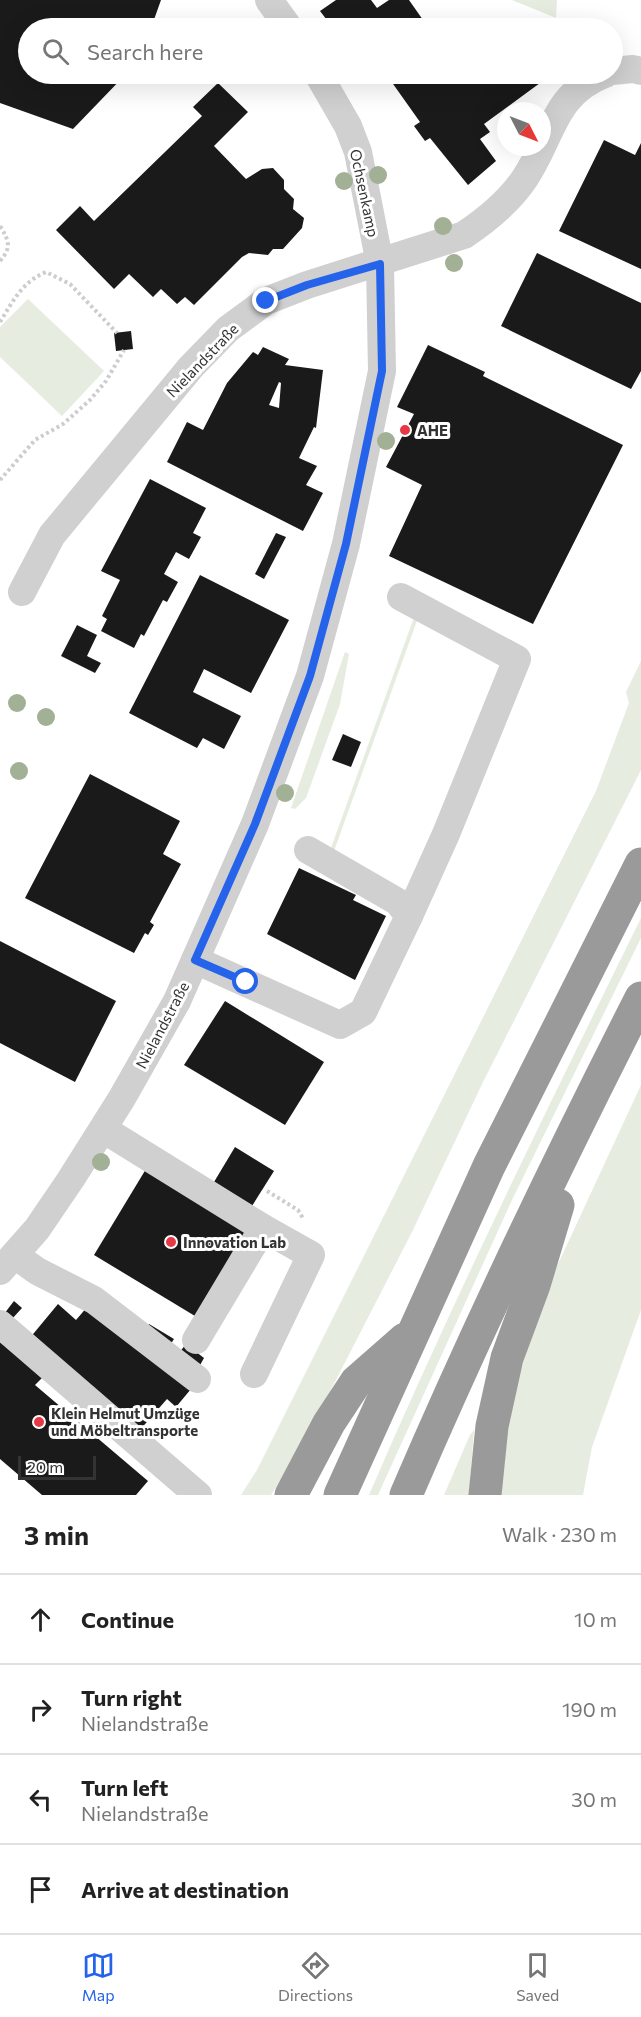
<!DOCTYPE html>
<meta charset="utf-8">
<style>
body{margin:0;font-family:Commissioner,sans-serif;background:#f2f2f2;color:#222}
.compass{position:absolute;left:497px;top:102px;width:54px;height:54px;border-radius:50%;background:#fff;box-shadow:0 6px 24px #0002;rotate:132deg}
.scale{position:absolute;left:18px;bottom:15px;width:78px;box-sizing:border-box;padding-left:6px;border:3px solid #333;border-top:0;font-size:16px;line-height:21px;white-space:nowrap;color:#333;-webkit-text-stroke:4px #fff;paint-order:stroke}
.stop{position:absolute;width:18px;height:18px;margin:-14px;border:4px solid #2563eb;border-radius:50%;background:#fff}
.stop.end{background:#2563eb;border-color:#fff;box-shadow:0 2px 6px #0008}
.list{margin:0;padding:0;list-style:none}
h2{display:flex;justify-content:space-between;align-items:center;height:78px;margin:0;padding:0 24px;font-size:26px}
h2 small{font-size:20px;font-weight:400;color:#767676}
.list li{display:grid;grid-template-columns:39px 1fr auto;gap:18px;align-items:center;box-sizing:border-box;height:90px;padding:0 24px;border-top:2px solid #e0e0e0}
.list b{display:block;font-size:22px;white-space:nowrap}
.list p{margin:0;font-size:20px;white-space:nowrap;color:#767676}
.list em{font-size:20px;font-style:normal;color:#767676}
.icon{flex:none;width:33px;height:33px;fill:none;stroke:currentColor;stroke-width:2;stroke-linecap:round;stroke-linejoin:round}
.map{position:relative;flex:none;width:641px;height:1495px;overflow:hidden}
.search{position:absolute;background:#fff;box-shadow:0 6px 24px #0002;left:18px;right:18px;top:18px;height:66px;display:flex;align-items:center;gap:15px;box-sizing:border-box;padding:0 21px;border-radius:33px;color:#767676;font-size:22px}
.sheet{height:438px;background:#fff}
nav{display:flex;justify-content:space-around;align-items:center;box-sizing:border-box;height:84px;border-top:2px solid #e0e0e0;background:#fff;font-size:16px;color:#767676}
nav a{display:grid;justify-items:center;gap:3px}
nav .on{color:#2563eb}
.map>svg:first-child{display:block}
.green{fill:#e6ecdf}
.building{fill:#1a1a1a;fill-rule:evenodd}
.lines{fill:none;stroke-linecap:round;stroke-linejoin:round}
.path{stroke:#cdcdcd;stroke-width:4;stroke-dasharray:3 3;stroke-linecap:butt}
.minor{stroke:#d0d0d0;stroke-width:28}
.highway{stroke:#9a9a9a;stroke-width:33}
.tree{fill:#a2b095}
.route{stroke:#2563eb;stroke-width:8}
.poi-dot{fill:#e63946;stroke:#fff;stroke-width:2}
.labels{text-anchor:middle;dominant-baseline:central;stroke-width:6;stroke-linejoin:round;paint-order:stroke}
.street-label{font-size:15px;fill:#333;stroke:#fff}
.poi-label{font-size:15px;font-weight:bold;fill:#333;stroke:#fff;text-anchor:start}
</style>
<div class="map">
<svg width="641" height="1495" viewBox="0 0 641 1495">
<rect width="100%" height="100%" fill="#fff"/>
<!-- green -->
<g class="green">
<polygon points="512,0 557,0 556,18"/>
<polygon points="28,299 104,371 62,416 0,357 0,327"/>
<polygon points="418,618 334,851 331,848 413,620"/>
<polygon points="345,652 349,654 340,704 306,798 295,809 291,808"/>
<polygon points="641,661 641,770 483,1082 412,1232 302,1446 271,1495 241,1495 257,1470 596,791 629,703 626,692"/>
<path d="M 641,918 L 641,938 L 512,1200 L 378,1495 L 369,1495 C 453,1300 547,1109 641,918 Z"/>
<polygon points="641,1085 641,1310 592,1447 583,1495 494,1495 511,1399 552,1277"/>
<polygon points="474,1430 469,1495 444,1495 470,1435"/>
</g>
<!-- building -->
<g class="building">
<polygon points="0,0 161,0 151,28 28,28 28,74 126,74 73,129 0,103"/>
<polygon points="336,0 371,0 377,8 389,0 409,0 423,20 411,28 388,28 384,23 377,28 333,28 320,11"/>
<polygon points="448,18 460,28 439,28"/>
<polygon points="242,74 261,74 251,83"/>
<polygon points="386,74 445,74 453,84 468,74 533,74 540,83 484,124 490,132 480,139 496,161 468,185 430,138 425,141 414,126 420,122"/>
<polygon points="218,83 248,112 214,146 246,179 262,169 273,168 284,180 284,189 294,199 293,209 304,218 302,228 283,249 273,249 268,255 249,253 242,257 194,305 185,297 177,304 161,289 153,297 129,274 114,289 56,230 80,206 94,221 202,116 193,107"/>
<polygon points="604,140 635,155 641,143 641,269 559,231"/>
<polygon points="537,253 641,303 641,371 631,389 501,326"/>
<polygon points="131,331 133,349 116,351 114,333"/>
<polygon points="428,345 485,372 483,376 623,445 533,624 389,556 422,485 386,467 414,414 397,407"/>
<path d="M 263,347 L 289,359 L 285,365 L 323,370 L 316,428 L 314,427 L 299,458 L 317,466 L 306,485 L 323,493 L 303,531 L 167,462 L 187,422 L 203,430 L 227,383 L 253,352 L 258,355 ZM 279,382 L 281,383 L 279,408 L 269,405 Z"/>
<polygon points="150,479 206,508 193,533 201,537 189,559 176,552 164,574 178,582 167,602 163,600 144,636 141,634 134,648 101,631 107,619 102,616 120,580 101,571"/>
<polygon points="276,533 286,537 264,579 255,574"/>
<polygon points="200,575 289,620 251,693 204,669 193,692 241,716 224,749 203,738 197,748 129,713"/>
<polygon points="77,625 97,635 87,656 101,663 95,673 61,656"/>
<polygon points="343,734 361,742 351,767 332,760"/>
<polygon points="90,774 180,821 163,854 181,864 150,922 154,925 148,935 145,933 134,953 25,898"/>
<polygon points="299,868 356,895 353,900 386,916 355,980 267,934"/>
<polygon points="0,941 116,1001 75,1082 0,1043"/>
<polygon points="225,1001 324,1062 285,1125 184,1065"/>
<polygon points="235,1147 274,1171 252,1206 214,1182"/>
<polygon points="146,1169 247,1230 195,1316 94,1255"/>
<polygon points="14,1301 22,1308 11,1320 4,1314"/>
<polygon points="58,1304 76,1320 88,1306 191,1389 176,1407 167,1399 139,1431 29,1339"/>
<polygon points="149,1324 174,1339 168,1348 146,1328"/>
<polygon points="0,1342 43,1377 35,1385 148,1481 136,1495 42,1495 0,1459"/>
<polygon points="186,1344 204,1358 199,1367 179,1353"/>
</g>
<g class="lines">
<!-- path -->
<g class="path">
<path d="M 0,226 C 9,241 12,247 0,261"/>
<path d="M 0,322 C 13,301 22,282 46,272 L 70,284 L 117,333"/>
<polyline points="0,480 35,440 63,424 90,400 106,381 124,350"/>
<polyline points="267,1191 298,1210 304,1220"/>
</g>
<!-- minor -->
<g class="minor">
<polyline points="269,0 289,28"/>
<polyline points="612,71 633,69 641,71"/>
<path d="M 22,592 L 52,535 L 191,367 L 228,329 L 266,301 L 307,285 L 464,235 C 488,219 509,202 525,178 C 553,136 553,94 605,74"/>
<polyline points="401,597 517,659 446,834 409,916"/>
<polyline points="195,960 340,1025 363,1012 409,916 398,902 308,850"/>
<polyline points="103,1129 263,1228 196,1340"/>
<polyline points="15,1255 37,1271 94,1300 197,1379"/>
<polyline points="0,1271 37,1229 71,1179 122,1098 177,1001 255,824 310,676 346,544 382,371 380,264 358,152 348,126 318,74"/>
<polyline points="0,1324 198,1495"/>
<polyline points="254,1374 311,1255 263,1228"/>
</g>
<!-- highway -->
<g class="highway">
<polyline points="291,1495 329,1423 356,1382 405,1339"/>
<polyline points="340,1495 489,1166 641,864"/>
<path d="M 406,1495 C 478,1327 558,1161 641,998"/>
<polyline points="485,1495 492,1426 507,1358 534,1285 558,1205"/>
</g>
</g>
<!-- trees -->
<g class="tree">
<circle cx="378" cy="175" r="9"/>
<circle cx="344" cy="181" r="9"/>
<circle cx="443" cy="226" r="9"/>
<circle cx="454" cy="263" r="9"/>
<circle cx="386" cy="441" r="9"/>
<circle cx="17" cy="703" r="9"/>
<circle cx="46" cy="717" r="9"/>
<circle cx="19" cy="771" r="9"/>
<circle cx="285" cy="793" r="9"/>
<circle cx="101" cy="1162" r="9"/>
</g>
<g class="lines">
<!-- route -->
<polyline class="route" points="246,982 195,960 255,824 310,676 346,544 382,371 380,264 307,285 266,301"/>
</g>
<!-- markers -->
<g class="poi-dot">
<circle cx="405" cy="430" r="6"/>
<circle cx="171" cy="1242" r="6"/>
<circle cx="39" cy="1422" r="6"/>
</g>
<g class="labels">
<!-- street labels -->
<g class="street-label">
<text transform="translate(365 193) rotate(78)">Ochsenkamp</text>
<text transform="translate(202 360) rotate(-46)">Nielandstraße</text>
<text transform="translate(162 1025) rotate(-62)">Nielandstraße</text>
</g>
<!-- poi labels -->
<g class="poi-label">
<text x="417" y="430">AHE</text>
<text x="183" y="1242">Innovation Lab</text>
<text x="51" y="1413">Klein Helmut Umzüge<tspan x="51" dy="17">und Möbeltransporte</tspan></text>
</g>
</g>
</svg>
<svg class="compass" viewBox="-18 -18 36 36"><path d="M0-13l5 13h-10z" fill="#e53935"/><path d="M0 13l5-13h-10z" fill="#767676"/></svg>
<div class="scale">20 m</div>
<div class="stop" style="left:246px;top:982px"></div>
<div class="stop end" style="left:266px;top:301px"></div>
<div class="search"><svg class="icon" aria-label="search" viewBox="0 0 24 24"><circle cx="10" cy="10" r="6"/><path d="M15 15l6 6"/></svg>Search here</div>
</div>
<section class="sheet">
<h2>3 min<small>Walk · 230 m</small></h2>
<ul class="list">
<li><svg class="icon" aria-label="ahead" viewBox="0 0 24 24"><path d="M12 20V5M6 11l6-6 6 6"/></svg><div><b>Continue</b></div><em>10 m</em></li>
<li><svg class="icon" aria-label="right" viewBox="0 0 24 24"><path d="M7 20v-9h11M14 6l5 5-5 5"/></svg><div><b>Turn right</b><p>Nielandstraße</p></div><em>190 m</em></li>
<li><svg class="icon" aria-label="left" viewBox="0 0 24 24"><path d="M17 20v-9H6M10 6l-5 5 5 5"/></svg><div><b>Turn left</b><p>Nielandstraße</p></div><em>30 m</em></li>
<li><svg class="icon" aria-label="arrive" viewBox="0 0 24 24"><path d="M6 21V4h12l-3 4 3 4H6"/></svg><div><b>Arrive at destination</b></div></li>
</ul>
</section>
<nav>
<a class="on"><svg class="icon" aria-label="map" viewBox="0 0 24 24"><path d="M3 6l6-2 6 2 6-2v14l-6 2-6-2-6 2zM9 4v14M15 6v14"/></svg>Map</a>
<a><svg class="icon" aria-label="directions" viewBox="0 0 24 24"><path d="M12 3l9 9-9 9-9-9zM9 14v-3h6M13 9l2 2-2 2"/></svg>Directions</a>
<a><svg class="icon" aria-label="saved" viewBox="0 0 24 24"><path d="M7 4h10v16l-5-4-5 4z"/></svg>Saved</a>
</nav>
